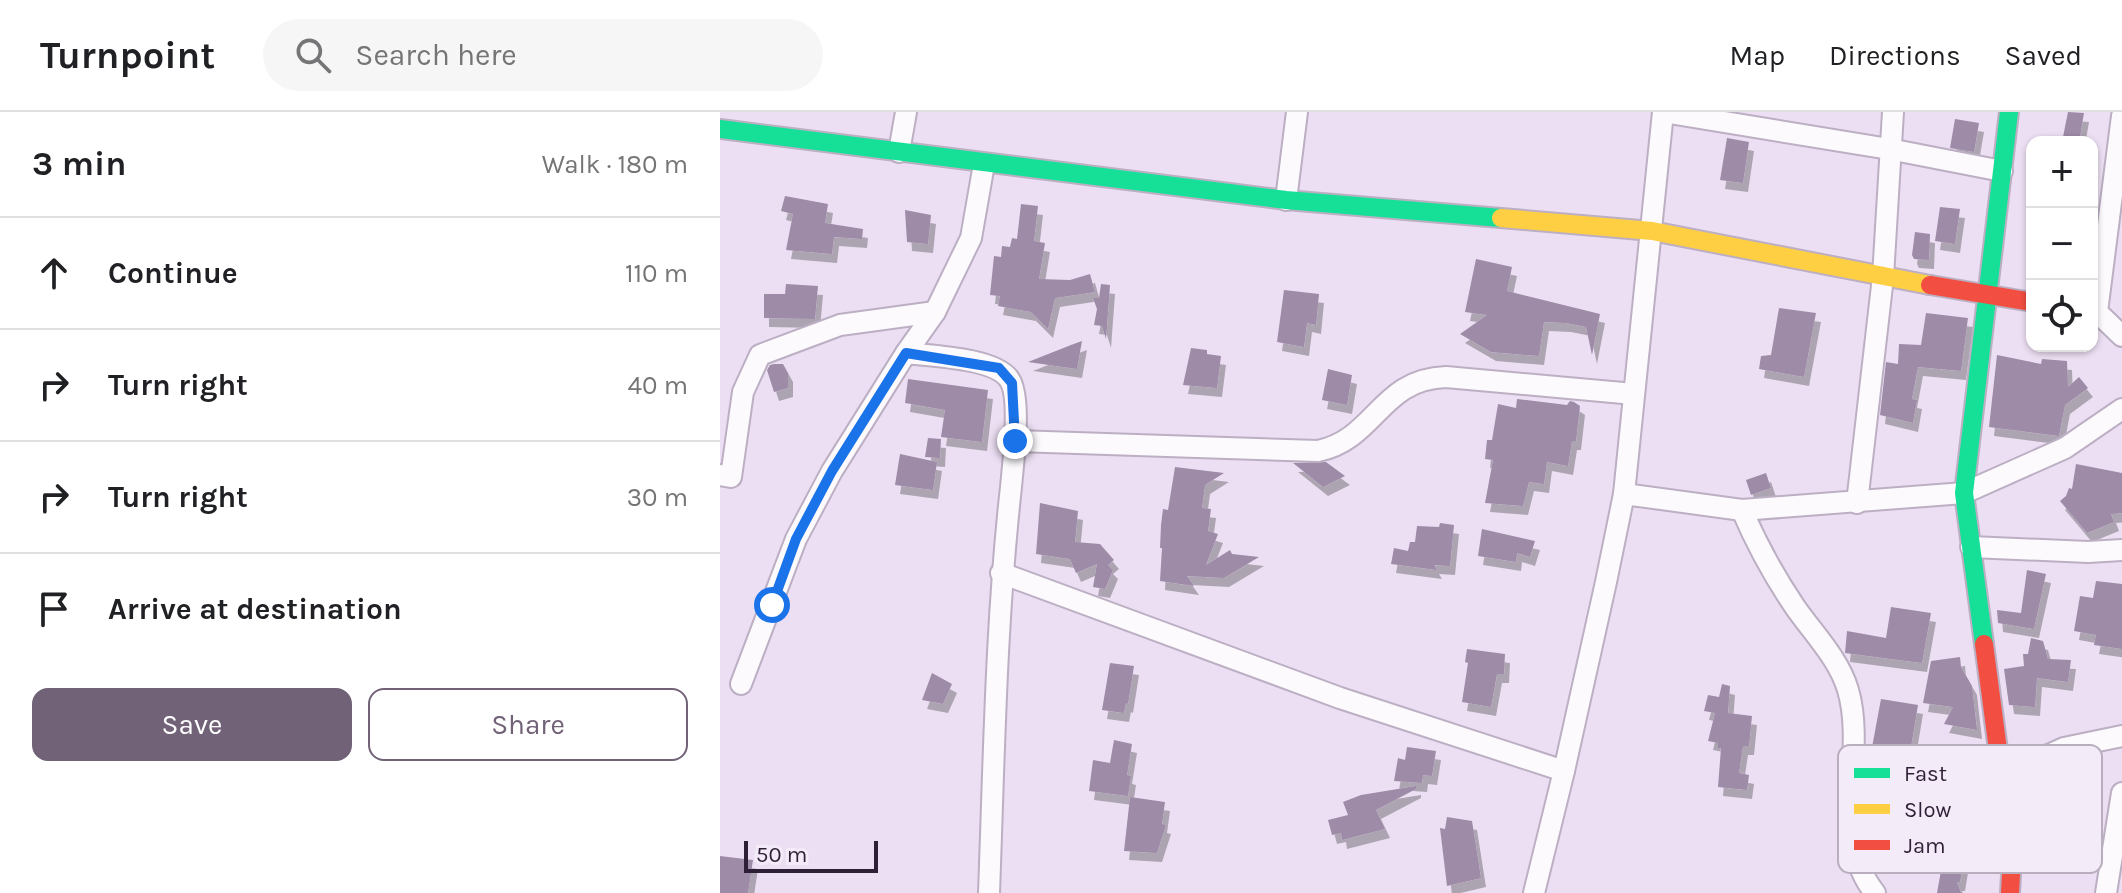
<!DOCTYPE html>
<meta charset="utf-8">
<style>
body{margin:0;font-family:Karla,sans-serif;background:#f6f6f6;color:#202124}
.controls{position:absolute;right:24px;top:24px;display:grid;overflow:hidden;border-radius:16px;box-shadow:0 2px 6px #0004}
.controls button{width:72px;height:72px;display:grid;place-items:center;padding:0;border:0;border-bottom:2px solid #e0e0e0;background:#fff;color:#202124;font:40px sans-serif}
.scale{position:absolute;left:24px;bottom:20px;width:134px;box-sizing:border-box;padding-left:8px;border:4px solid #2f1f36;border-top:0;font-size:22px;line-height:28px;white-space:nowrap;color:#2f1f36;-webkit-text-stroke:6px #f4ebf8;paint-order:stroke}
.stop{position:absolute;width:24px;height:24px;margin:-18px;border:6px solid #1a73e8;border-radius:50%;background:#fff}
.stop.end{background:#1a73e8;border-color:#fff;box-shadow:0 2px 8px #0008}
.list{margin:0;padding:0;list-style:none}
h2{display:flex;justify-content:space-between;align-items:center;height:104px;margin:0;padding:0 32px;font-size:34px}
h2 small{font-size:26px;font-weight:400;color:#757577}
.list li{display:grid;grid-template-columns:52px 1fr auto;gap:24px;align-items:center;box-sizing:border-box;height:112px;padding:0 32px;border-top:2px solid #e0e0e0}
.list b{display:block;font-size:30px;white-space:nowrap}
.list em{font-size:26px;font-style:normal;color:#757577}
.actions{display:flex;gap:16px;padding:24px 32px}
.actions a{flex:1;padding:18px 0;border:2px solid #716278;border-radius:16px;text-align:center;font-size:28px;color:#716278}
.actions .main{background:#716278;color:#fff}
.icon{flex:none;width:44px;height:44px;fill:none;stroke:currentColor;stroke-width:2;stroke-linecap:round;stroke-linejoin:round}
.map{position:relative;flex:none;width:1402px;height:781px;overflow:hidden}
header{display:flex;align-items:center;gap:48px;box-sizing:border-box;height:112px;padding:0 40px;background:#fff;border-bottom:2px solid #e0e0e0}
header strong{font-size:38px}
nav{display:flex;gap:44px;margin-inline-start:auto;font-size:28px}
.search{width:560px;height:72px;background:#f6f6f6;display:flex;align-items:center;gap:20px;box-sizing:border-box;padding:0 28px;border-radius:44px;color:#757577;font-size:30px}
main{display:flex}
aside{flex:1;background:#fff}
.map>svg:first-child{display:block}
.building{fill:#9e8ba7;filter:url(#shadow)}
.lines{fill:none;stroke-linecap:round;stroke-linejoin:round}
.street-casing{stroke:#bcafc3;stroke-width:24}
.fast-casing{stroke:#bcafc3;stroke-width:22}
.slow-casing{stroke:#bcafc3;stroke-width:22}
.jam-casing{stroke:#bcafc3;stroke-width:22}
.street{stroke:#fcfafd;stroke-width:20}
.fast{stroke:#16e098;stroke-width:18}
.slow{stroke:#ffcf43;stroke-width:18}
.jam{stroke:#f24e42;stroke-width:18}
.route{stroke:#1a73e8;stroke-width:10}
.key{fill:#f4ebf8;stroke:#b9aebe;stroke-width:2}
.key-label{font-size:22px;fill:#2f1f36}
</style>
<header>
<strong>Turnpoint</strong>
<div class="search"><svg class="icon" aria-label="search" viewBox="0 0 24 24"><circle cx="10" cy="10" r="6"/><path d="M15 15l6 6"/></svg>Search here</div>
<nav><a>Map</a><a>Directions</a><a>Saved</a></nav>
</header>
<main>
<aside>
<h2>3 min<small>Walk · 180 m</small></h2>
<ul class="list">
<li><svg class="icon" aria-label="ahead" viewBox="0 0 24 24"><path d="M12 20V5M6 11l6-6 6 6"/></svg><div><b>Continue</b></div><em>110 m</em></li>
<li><svg class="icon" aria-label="right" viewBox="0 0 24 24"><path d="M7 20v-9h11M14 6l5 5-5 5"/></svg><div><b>Turn right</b></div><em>40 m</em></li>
<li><svg class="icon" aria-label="right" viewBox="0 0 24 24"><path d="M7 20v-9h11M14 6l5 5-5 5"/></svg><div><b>Turn right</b></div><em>30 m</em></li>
<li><svg class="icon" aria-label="arrive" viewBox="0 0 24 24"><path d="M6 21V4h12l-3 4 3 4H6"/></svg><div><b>Arrive at destination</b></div></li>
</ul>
<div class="actions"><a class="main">Save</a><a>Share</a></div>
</aside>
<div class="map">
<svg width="1402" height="781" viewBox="0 0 1402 781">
<defs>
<filter id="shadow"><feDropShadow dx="5" dy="9" stdDeviation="0" flood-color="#0004"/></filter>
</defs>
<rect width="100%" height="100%" fill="#ecdff3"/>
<!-- building -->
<g class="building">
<polygon points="1348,0 1364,1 1359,30 1342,30"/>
<polygon points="1235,7 1259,11 1254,40 1230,36"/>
<polygon points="1007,26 1029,30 1023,71 1000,68"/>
<polygon points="65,84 108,92 105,111 143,117 142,127 114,125 112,142 66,138 73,102 61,99"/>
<polygon points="301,92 318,94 314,129 325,131 319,167 350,168 370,162 375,180 335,186 328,217 311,200 278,194 280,184 270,183 274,144 281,145 282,134 290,135 292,126 297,127"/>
<polygon points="1220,95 1240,97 1235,132 1215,129"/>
<polygon points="185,98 211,103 208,132 187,130"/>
<polygon points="1195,120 1210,122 1209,148 1194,147 1192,143"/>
<polygon points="756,147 792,155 787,179 880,202 872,243 866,215 846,211 824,210 819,244 771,240 740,222 767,203 745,200"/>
<polygon points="66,172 98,174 95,207 44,206 44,182 65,182"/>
<polygon points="381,172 390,173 386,227 382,214 374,213 377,197 373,186 379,186"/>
<polygon points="564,178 599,182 596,213 587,211 584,235 557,230"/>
<polygon points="1059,196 1096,201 1084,265 1039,257 1041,244 1051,243"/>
<polygon points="1206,201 1248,206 1241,259 1198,255 1192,287 1197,288 1193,311 1160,303 1166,250 1178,252 1179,232 1201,233"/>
<polygon points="362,229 357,257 308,250 351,233"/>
<polygon points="471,236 487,238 487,242 501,244 497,276 463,273"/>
<polygon points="1277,243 1321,252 1322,247 1347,249 1348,275 1359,265 1368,276 1345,293 1339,324 1269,315"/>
<polygon points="54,252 63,252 68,261 68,276 54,280 47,258 50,253"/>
<polygon points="608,257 632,263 627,293 602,288"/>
<polygon points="188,267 268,278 262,330 221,325 225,298 185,291"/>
<polygon points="797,287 847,293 850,289 854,290 860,294 856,329 852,329 848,354 827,350 824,372 809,370 803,394 765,391 773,348 765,347 767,328 772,328 778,292 796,296"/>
<polygon points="208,326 221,327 220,346 205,345"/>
<polygon points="180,342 217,350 213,378 175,373"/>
<polygon points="606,350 625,364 603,375 573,351"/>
<polygon points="1356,352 1402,361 1402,401 1391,402 1394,410 1367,421 1340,389 1346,384 1349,376 1352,377"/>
<polygon points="455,355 504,361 485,373 482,396 491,397 488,419 498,422 486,453 510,438 512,442 539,445 504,466 467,464 474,474 440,469 442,436 440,436 441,413 443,397 448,398"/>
<polygon points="1046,361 1051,376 1031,383 1026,368"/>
<polygon points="320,391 358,399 355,430 380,432 394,448 388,453 393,458 385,477 373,475 377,452 356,461 350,447 316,442"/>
<polygon points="720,411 734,413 730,454 714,453 717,458 671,452 674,436 688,439 690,430 695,430 697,414 719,415"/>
<polygon points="762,417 815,429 810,445 797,441 796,450 758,444"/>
<polygon points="1307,458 1326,462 1314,517 1278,511 1277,498 1301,501"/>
<polygon points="1376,469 1402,472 1402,537 1374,533 1376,523 1354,519 1360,484 1373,486"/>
<polygon points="1171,495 1211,501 1202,551 1125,541 1127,519 1166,526"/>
<polygon points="1311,526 1323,529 1328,547 1351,548 1348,570 1317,566 1315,595 1289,593 1284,557 1304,554 1303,542 1308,542"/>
<polygon points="747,537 785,542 784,562 777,562 771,595 742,590 748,551 745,550"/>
<polygon points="1240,545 1241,555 1252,574 1257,618 1224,612 1233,595 1203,591 1211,549"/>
<polygon points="390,551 414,554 408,592 406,591 404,601 382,598"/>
<polygon points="212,561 232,572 223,592 202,588"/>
<polygon points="1002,572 1010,574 1008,601 1032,604 1029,634 1023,634 1019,661 1029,663 1027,678 998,675 1001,636 998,636 998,631 988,629 995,601 984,599 988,583 999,585"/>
<polygon points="1161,587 1198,593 1188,653 1150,646"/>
<polygon points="394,628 412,632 407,663 411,664 408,684 369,679 373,648 390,651"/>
<polygon points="687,635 716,639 712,664 703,663 702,671 674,669 678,646 685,648"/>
<polygon points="696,674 696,677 656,698 665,717 622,728 621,721 612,723 608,708 628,703 623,690 641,683"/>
<polygon points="410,685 445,690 442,712 446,713 437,741 404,739"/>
<polygon points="727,705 752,709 761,766 727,774 720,716 725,717"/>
<polygon points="1226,731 1246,734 1240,770 1237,770 1241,781 1217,781"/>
<polygon points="0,744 33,748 28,781 0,781"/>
</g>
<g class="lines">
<defs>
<g id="street">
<polyline points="943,0 1169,37 1282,59"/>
<polyline points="1402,4 1377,200 1402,224"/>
<polyline points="179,40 186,0"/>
<polyline points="566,88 577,0"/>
<path d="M 186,241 C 211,244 275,246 289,267 C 302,285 293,351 291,375 C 276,509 274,645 269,781"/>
<path d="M 295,329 L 598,339 C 656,327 660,267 726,265 L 914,282"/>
<polyline points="0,363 11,365 23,280 40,243 120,213 215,200"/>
<polyline points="904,382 1022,398 1244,381 1345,336 1402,297"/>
<polyline points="1137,391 1163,165 1173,0"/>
<path d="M 1022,398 C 1037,433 1054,464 1075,495 C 1093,521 1119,547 1128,578 C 1147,643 1109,724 1155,781"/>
<polyline points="1251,435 1368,440 1402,438"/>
<polyline points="281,461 620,586 844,659 814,781"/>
<polyline points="21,572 76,427 112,359 186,241 215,200 251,126 264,52"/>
<polyline points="844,659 886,470 904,382 943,0"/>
<polyline points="1134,737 1165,723 1215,694 1344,636 1402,624"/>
<polyline points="1386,781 1402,681"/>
</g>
<g id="fast">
<polyline points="0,17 566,88 781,106"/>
<polyline points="1264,532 1244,381 1289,0"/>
</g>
<polyline id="slow" points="781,106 932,119 1210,173"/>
<g id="jam">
<polyline points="1210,173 1312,190"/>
<polyline points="1264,532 1292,744 1290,781"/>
</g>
</defs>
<!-- street casing -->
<use href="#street" class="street-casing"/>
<!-- fast casing -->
<use href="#fast" class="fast-casing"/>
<!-- slow casing -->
<use href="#slow" class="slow-casing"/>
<!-- jam casing -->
<use href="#jam" class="jam-casing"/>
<!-- street -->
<use href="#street" class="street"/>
<!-- fast -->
<use href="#fast" class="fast"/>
<!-- slow -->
<use href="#slow" class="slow"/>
<!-- jam -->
<use href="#jam" class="jam"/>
</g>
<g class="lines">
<!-- route -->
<polyline class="route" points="52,493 76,427 112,359 186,241 279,256 292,271 295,329"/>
</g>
<!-- legend -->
<rect x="1118" y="633" width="264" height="128" rx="12" class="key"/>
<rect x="1134" y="656" width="36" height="10" fill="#16e098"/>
<rect x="1134" y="692" width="36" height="10" fill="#ffcf43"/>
<rect x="1134" y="728" width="36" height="10" fill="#f24e42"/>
<g class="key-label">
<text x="1184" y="669">Fast</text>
<text x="1184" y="705">Slow</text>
<text x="1184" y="741">Jam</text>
</g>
</svg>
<div class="controls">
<button>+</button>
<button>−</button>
<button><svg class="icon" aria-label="locate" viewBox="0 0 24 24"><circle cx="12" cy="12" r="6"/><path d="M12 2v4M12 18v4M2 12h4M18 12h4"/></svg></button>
</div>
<div class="scale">50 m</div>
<div class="stop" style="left:52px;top:493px"></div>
<div class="stop end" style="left:295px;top:329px"></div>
</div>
</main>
